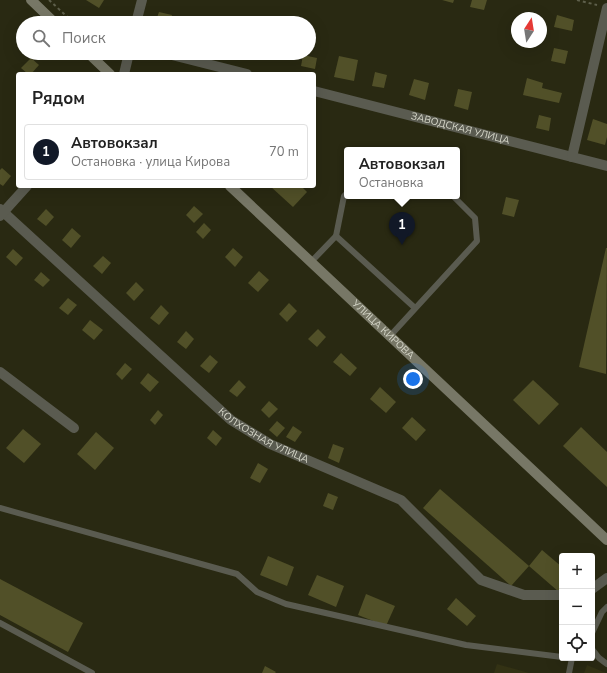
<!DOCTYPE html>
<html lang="ru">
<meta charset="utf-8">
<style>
body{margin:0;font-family:"Nunito Sans",sans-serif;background:#f2f2f2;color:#222}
.controls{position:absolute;right:12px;bottom:12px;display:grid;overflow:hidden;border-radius:4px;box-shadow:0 4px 16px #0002}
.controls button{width:36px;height:36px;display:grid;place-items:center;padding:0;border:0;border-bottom:1px solid #e0e0e0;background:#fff;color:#222;font:20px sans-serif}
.compass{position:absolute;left:511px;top:12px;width:36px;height:36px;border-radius:50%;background:#fff;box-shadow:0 4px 16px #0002;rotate:12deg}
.you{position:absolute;left:413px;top:379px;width:14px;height:14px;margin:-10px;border:3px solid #fff;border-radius:50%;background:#1a73e8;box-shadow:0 0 0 6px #1a73e833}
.badge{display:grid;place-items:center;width:26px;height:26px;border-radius:50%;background:#111827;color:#fff;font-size:13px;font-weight:700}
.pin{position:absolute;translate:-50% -33px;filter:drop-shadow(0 1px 2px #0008)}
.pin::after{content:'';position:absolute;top:21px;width:14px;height:12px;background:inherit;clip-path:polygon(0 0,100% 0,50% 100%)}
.popup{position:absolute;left:344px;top:147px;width:116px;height:52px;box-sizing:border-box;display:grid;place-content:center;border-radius:4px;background:#fff;filter:drop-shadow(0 1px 3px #0005);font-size:13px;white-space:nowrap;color:#767676}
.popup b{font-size:15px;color:#222}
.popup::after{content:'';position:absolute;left:50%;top:100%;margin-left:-8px;border:8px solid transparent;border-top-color:#fff}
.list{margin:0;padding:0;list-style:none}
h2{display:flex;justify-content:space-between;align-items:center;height:52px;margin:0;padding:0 16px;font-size:17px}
h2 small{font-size:13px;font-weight:400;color:#767676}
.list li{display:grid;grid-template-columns:26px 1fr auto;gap:12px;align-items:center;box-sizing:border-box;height:56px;margin:0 8px 8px;padding:0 8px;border:1px solid #e0e0e0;border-radius:4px}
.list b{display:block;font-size:15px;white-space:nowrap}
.list p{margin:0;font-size:13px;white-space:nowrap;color:#767676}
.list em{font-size:13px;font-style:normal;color:#767676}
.icon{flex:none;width:22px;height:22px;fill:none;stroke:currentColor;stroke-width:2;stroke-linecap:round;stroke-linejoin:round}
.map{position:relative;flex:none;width:607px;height:673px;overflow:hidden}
.search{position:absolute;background:#fff;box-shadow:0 4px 16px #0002;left:16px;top:16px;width:300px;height:44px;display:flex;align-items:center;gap:10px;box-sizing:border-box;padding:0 14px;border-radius:22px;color:#767676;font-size:15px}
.panel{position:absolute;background:#fff;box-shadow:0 4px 16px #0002;left:16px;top:72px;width:300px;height:116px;border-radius:4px}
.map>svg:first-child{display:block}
.built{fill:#333214}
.building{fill:#515028}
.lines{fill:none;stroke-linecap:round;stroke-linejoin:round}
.path{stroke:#5e5f4b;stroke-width:2;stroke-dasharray:3 3;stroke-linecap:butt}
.service{stroke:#5a5b50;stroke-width:6}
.minor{stroke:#5a5b50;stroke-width:10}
.secondary{stroke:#776;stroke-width:10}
.labels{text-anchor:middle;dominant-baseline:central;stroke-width:3.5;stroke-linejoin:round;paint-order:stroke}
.street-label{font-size:10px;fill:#d7d8ca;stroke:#292912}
</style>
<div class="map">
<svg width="607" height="673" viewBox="0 0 607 673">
<rect width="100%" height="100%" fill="#292912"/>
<!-- built -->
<g class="built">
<polygon points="497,664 529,673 494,673"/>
<polygon points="587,665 606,673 584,673"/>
</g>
<!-- building -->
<g class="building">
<polygon points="86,0 104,0 99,8"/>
<polygon points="442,0 454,0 453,3"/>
<polygon points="472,0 487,0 484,10 470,7"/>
<polygon points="159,12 172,15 170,23 155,23"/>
<polygon points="557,15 574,20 572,31 554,27"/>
<polygon points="554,48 568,51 565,64 551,61"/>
<polygon points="303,55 317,58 315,69 301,66"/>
<polygon points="339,56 358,60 354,81 334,77"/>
<polygon points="31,58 39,65 31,74 28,74 21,68"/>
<polygon points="375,72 387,75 384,88 372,86"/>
<polygon points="527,78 543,83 542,88 562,93 559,103 523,95"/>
<polygon points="414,79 429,83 425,100 409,95"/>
<polygon points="458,89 472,92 468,110 454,106"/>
<polygon points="539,115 551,118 549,131 536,128"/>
<polygon points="593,119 607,124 607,137 605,145 587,140"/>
<polygon points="2,168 11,176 3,186 0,184 0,170"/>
<polygon points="270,186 301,186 307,192 293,207"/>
<polygon points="506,197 519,200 514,217 502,214"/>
<polygon points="194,206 203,214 194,223 186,215"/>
<polygon points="46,209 54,217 46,226 37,219"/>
<polygon points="204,223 211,230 203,239 196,232"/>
<polygon points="72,228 81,236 71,248 62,240"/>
<polygon points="233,248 243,257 235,267 225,257"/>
<polygon points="606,248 607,248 606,374 579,367"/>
<polygon points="13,249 23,258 16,266 6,257"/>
<polygon points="103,256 111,263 102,274 93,266"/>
<polygon points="259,271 269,280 258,292 248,283"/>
<polygon points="41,272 50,280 43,287 34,280"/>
<polygon points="136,282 144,290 134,301 126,293"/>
<polygon points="68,298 77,305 68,315 59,308"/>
<polygon points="289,303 297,311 287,322 279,314"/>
<polygon points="161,305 169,313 159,325 150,318"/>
<polygon points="90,320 103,330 94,340 82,330"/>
<polygon points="318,329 326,337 317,347 308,339"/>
<polygon points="186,331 194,339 186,349 177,342"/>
<polygon points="341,353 357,368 350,376 333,362"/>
<polygon points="210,355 218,362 209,373 200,366"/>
<polygon points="125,363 132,369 122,380 116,374"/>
<polygon points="148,373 159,382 150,392 140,383"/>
<polygon points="239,380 246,387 237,397 229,391"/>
<polygon points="533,380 559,404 539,425 513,400"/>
<polygon points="380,387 396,402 386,413 370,399"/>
<polygon points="269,401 278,409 269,418 261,410"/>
<polygon points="158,410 163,415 155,425 150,420"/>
<polygon points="412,417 426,430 416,441 402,428"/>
<polygon points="277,421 285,428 277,437 269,430"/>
<polygon points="293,426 302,432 295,442 286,437"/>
<polygon points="581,427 607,452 607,487 563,446"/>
<polygon points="23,429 41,444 24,463 6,448"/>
<polygon points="213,430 222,438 216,446 207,438"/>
<polygon points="96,432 114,448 95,470 77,454"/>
<polygon points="333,444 344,448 339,463 328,458"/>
<polygon points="258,463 268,469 260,483 250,478"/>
<polygon points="440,489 529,566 511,586 423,508"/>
<polygon points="328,493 338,497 333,510 323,506"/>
<polygon points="542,550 562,567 562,588 559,592 529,566"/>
<polygon points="268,556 294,567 287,586 260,575"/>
<polygon points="317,575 344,586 336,607 308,595"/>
<polygon points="0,579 83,623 68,652 0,615"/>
<polygon points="366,594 395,606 386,626 358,615"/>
<polygon points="456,598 476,616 467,626 447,609"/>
<polygon points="265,666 276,672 275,673 262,673"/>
</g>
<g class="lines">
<!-- path -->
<g class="path">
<polyline points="49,0 74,23"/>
<polyline points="577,0 597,5"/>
</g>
<!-- service -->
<g class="service">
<polyline points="336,236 415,308"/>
<polyline points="311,262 336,236 344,196 347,193"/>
<polyline points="390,336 477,241 475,218 453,196"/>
<polyline points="0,508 237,574 257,592 286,604 466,645 562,657"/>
<polyline points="0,623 92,673"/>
<polyline points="592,633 602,612 607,607"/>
<polyline points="592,649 599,658 607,664"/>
<polyline points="569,673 572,658"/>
</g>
<!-- minor -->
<g class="minor">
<polyline points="136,23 142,0"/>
<polyline points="164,53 247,74"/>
<polyline points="124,74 129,53"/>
<path id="s1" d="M 314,91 L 607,166"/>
<polyline points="572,157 607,8"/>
<path id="s2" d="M 0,209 L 231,420 L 270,444 L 401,500 L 481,580 L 524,595 L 562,595"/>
<polyline points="0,216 27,186"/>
<polyline points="0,372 74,428"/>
<polyline points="592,589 607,578"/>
</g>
<!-- secondary -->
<g class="secondary">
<polyline points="31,0 55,23"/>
<polyline points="88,53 110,74"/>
<path id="s3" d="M 230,186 L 607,540"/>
</g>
</g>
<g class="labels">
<!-- street labels -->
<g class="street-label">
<text stroke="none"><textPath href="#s1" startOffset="151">ЗАВОДСКАЯ УЛИЦА</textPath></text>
<text stroke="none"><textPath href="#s3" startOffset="210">УЛИЦА КИРОВА</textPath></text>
<text stroke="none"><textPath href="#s2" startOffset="349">КОЛХОЗНАЯ УЛИЦА</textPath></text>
</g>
</g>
</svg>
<div class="controls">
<button>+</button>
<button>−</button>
<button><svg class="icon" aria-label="locate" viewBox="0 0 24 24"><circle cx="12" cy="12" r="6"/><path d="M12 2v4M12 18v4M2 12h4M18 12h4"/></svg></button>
</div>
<svg class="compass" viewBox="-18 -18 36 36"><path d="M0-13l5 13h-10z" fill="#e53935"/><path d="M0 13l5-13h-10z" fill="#767676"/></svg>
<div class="you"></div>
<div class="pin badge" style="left:402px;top:245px">1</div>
<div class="popup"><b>Автовокзал</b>Остановка</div>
<div class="search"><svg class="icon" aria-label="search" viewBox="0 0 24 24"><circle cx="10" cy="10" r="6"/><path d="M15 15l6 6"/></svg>Поиск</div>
<section class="panel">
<h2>Рядом<small></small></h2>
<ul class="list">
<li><span class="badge">1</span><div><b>Автовокзал</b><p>Остановка · улица Кирова</p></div><em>70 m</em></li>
</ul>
</section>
</div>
